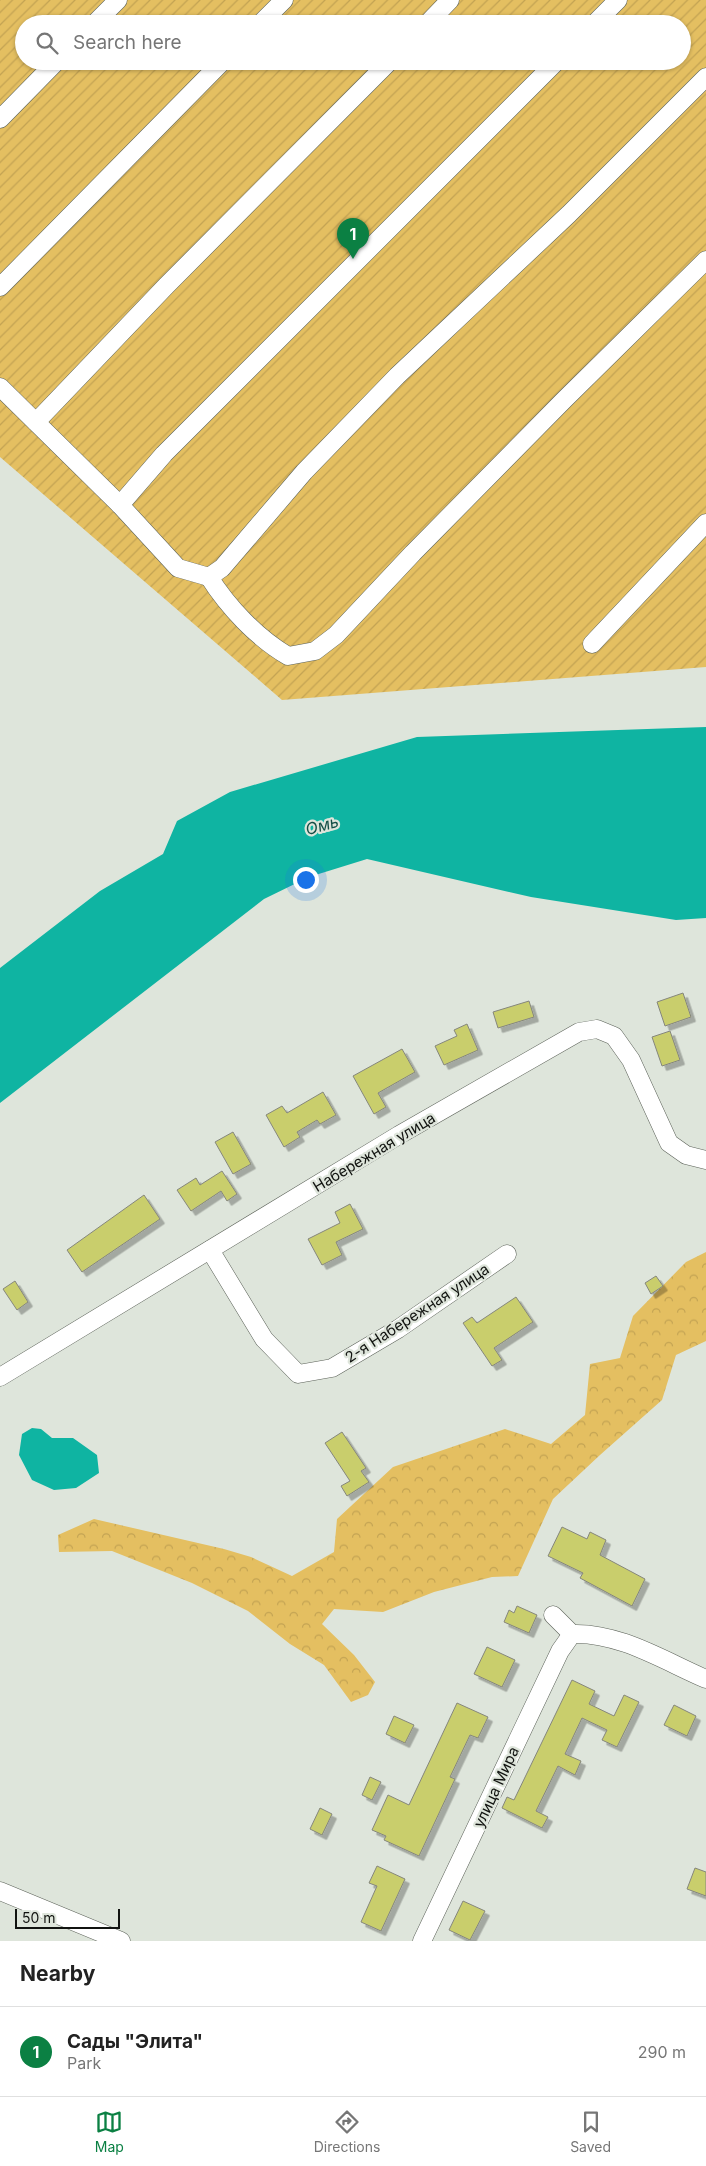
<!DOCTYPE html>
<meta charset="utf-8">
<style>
body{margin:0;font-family:Inter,sans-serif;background:#f2f2f2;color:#222}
.scale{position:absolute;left:15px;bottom:12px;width:105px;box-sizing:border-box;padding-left:5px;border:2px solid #111310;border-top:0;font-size:14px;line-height:18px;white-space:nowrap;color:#111310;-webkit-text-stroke:4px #dee5db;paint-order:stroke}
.you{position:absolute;left:305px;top:879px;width:18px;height:18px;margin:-12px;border:4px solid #fff;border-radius:50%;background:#1a73e8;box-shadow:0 0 0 8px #1a73e833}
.badge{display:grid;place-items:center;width:32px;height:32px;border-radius:50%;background:#0b8043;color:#fff;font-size:16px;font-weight:700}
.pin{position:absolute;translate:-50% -41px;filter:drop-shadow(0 1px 2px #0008)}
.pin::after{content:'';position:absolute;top:26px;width:18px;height:15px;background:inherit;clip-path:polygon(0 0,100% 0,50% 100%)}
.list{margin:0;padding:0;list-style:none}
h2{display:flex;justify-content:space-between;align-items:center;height:65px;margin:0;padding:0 20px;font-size:21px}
h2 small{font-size:16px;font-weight:400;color:#767676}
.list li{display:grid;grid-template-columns:32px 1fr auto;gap:15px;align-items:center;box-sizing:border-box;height:90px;padding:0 20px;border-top:1px solid #e0e0e0}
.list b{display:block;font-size:19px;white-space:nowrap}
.list p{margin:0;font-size:16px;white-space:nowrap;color:#767676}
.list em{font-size:16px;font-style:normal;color:#767676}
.icon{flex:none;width:28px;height:28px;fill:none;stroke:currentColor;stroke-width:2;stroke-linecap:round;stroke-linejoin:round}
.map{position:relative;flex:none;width:706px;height:1941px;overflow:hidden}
.search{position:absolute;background:#fff;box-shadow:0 1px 4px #0004;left:15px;right:15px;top:15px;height:55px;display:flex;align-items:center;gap:12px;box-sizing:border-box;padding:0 18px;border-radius:28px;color:#767676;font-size:19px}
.sheet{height:155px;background:#fff}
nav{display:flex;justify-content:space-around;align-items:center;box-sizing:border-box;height:70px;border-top:1px solid #e0e0e0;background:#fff;font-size:14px;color:#767676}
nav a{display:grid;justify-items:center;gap:2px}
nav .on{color:#0b8043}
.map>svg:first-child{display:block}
.forest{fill:url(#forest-crowns)}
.garden{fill:url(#garden-furrows);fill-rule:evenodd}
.water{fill:#0fb4a2}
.building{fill:#c9ce6c;stroke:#85867c;filter:url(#shadow)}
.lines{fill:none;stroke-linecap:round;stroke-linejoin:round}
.minor-casing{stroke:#5c6259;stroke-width:19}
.minor{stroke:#fff;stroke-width:18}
.labels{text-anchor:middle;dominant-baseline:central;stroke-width:4.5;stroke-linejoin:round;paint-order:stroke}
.street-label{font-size:15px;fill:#111310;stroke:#dee5db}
.water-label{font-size:16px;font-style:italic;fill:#134e46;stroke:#dee5db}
</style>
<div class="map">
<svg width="706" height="1941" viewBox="0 0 706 1941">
<defs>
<pattern id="forest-crowns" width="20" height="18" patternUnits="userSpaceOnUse" patternTransform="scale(1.25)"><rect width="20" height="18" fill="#e4bf61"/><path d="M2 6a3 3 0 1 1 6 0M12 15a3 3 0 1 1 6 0" fill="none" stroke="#c3a353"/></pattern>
<pattern id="garden-furrows" width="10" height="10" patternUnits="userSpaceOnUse" patternTransform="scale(1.25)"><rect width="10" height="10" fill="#e4bf61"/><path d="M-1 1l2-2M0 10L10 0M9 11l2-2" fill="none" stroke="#c3a353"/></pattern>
<filter id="shadow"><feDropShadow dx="4.5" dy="4.5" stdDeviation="0" flood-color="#0004"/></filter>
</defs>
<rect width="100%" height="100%" fill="#dee5db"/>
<!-- forest -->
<polygon class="forest" points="706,1252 706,1341 676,1355 662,1400 600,1455 553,1499 518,1576 492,1577 434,1592 383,1612 334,1609 322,1624 354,1655 375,1682 368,1695 351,1702 324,1665 290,1644 248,1611 192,1583 112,1551 59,1552 58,1535 94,1519 224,1549 251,1557 292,1576 334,1552 337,1519 393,1467 505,1429 551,1444 585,1415 590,1364 620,1358 633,1316 686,1262"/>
<!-- garden -->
<path class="garden" d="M 0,0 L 706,0 L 706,667 L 282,700 L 0,457 ZM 24,24 L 682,24 L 682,61 L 24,61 Z"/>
<!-- water -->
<g class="water">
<polygon points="706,727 706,918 676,920 531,897 367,859 309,877 264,899 0,1103 0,968 100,891 163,854 177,821 230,792 417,737"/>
<polygon points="32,1428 41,1429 52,1438 73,1438 97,1455 99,1473 76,1488 54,1490 32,1480 19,1455 22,1434"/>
</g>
<!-- building -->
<g class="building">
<polygon points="683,993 691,1017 665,1026 657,1002"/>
<polygon points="529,1001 534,1017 498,1028 493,1012"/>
<polygon points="467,1024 478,1050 444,1065 435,1046 457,1036 454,1030"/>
<polygon points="670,1031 680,1060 662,1066 652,1037"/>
<polygon points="402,1049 415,1072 378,1093 386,1107 374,1114 353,1076"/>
<polygon points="323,1092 336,1115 320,1124 317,1120 297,1132 300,1137 284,1147 266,1115 282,1106 287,1113"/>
<polygon points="233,1132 251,1164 233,1174 215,1142"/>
<polygon points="222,1171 237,1194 227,1201 221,1191 191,1211 177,1190 196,1178 200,1185"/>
<polygon points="144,1195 160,1219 82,1272 67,1250"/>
<polygon points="350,1204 363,1229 336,1242 342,1255 322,1265 308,1239 340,1223 335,1212"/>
<polygon points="656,1276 663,1286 651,1294 645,1283"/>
<polygon points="15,1281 28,1302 17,1310 3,1289"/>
<polygon points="516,1297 533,1322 494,1348 502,1360 492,1366 463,1323 472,1317 477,1323"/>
<polygon points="342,1432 366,1468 361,1471 369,1482 347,1496 341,1486 350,1481 325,1443"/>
<polygon points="562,1527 587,1539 590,1532 606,1540 600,1555 645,1579 632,1606 580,1578 583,1573 548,1556"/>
<polygon points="517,1606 537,1615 529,1633 504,1622 509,1610 514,1613"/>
<polygon points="487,1647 515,1660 502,1687 474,1674"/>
<polygon points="572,1680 595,1691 589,1704 614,1716 624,1695 639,1702 617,1747 602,1740 607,1730 582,1718 565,1754 581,1761 575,1775 558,1766 536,1811 548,1817 542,1828 502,1808 507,1797 514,1800"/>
<polygon points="457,1703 488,1717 478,1738 470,1735 450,1777 455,1779 419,1856 384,1840 386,1836 372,1830 388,1795 409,1805"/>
<polygon points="674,1705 696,1716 687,1736 664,1725"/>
<polygon points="394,1716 414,1725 405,1743 386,1734"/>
<polygon points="370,1777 381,1782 372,1800 362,1795"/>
<polygon points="320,1808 332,1814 322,1835 310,1829"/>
<polygon points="377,1866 405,1879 381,1931 361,1922 377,1886 369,1883"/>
<polygon points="695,1868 706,1872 706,1896 687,1889"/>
<polygon points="463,1901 485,1911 470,1940 449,1930"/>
</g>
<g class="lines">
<defs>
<g id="minor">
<polyline points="94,24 118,0"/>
<polyline points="260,24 284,0"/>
<polyline points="427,24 450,0"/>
<polyline points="594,24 618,0"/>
<polyline points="0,119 57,61"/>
<polyline points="0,287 223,61"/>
<polyline points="0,387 120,505 178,568 209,577 222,568 304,472 397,376 569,214 706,77"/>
<polyline points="36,422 166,286 390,61"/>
<polyline points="120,505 164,454 557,61"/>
<path d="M 209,577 C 228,607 257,638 288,656 L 315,651 L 336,635 L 413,553 L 564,400 L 706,260"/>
<polyline points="592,644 706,523"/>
<polyline points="210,1250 264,1339 298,1374 332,1368 398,1329 507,1254"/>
<polyline points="0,1377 399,1135 579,1032 597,1029 614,1036 631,1060 669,1143 686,1155 706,1160"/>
<path d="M 553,1615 L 572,1634 C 619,1632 664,1661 706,1679"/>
<polyline points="0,1891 121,1941"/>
<polyline points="422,1941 560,1651 572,1634"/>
</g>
</defs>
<!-- minor casing -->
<use href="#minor" class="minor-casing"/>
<!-- minor -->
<use href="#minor" class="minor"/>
</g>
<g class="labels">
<!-- street labels -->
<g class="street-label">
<text transform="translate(374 1152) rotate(-31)">Набережная улица</text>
<text transform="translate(417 1313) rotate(-33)">2-я Набережная улица</text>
<text transform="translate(496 1787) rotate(-65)">улица Мира</text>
</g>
<!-- water labels -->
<g class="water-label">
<text transform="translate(322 825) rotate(-15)">Омь</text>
</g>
</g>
</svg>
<div class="scale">50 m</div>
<div class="you"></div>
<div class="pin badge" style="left:353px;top:259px">1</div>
<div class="search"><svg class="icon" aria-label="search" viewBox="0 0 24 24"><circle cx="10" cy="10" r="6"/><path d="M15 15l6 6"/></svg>Search here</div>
</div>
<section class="sheet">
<h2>Nearby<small></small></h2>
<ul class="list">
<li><span class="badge">1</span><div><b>Сады &quot;Элита&quot;</b><p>Park</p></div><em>290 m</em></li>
</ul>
</section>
<nav>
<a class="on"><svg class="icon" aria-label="map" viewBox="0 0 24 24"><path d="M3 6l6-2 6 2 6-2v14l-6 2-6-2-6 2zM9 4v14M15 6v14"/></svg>Map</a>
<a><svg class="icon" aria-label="directions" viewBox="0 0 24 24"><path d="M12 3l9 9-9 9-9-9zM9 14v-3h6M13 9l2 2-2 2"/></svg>Directions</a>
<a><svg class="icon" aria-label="saved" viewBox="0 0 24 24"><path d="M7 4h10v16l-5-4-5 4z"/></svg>Saved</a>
</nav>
